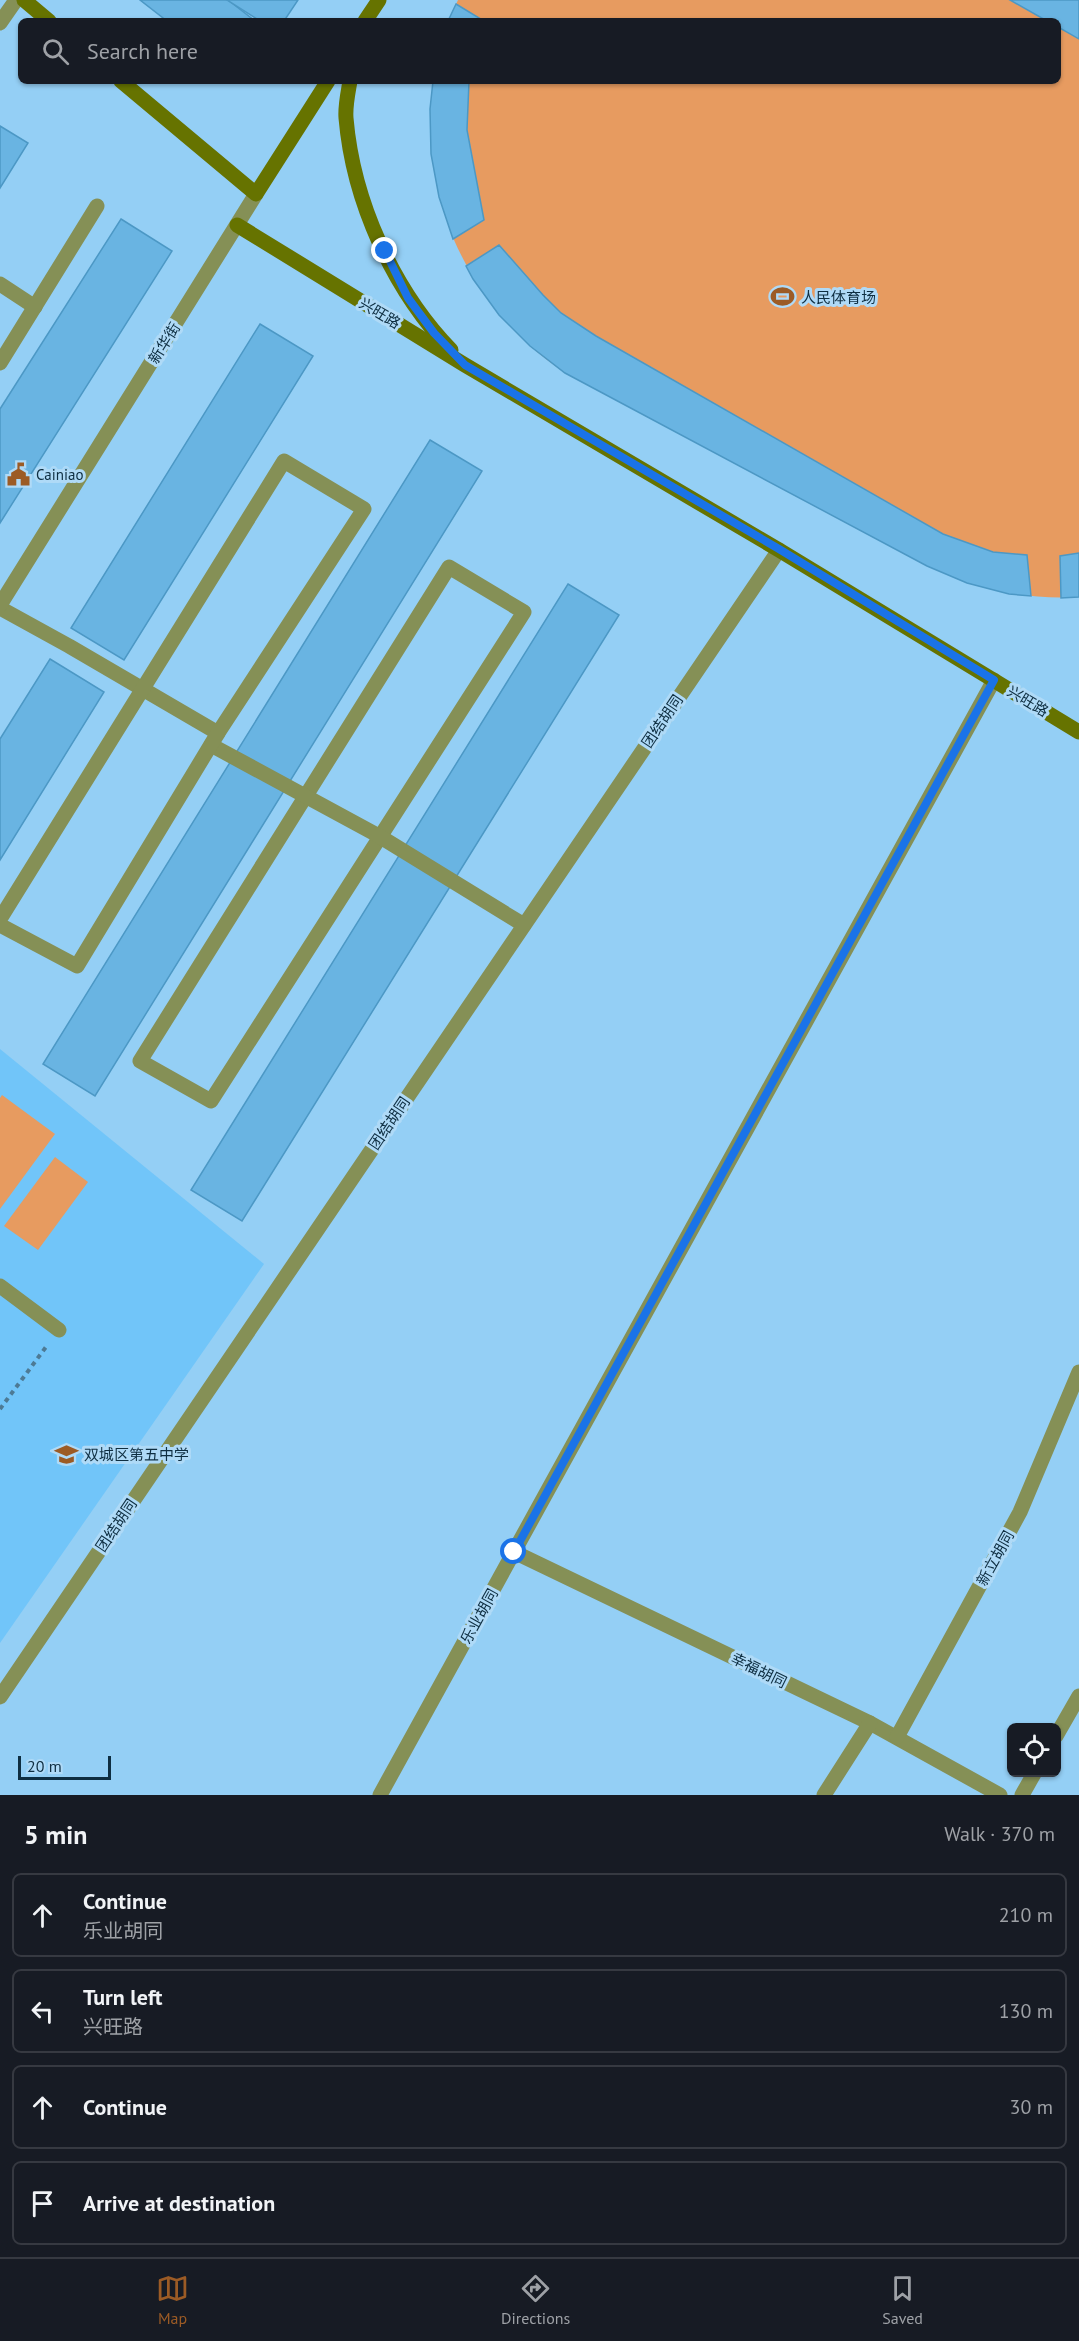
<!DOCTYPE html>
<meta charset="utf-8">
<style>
body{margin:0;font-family:"PT Sans","Noto Sans SC",sans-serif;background:#242831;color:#f1f3f6}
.controls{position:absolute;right:18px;bottom:18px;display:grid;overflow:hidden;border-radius:9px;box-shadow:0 2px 4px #0004}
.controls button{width:54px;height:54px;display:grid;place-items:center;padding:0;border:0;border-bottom:2px solid #363941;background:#171b24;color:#f1f3f6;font:30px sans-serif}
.scale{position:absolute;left:18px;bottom:15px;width:93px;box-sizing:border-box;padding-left:6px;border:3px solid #0e2e41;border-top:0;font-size:16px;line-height:21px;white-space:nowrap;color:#0e2e41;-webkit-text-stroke:4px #afdaf7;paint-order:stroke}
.stop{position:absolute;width:18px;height:18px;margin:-14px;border:4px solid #1a73e8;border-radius:50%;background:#fff}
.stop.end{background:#1a73e8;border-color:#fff;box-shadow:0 2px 6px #0008}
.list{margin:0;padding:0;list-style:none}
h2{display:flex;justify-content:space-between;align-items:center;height:78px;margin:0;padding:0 24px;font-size:26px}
h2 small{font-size:20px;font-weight:400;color:#9ea1a6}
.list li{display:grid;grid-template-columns:39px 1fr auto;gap:18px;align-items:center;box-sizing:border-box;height:84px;margin:0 12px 12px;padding:0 12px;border:2px solid #363941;border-radius:9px}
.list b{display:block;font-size:22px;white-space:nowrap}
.list p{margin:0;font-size:20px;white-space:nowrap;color:#9ea1a6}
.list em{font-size:20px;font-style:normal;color:#9ea1a6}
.icon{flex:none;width:33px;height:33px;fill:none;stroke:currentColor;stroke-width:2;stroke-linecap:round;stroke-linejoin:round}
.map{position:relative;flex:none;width:1079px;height:1795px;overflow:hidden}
.search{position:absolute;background:#171b24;box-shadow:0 2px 4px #0004;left:18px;right:18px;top:18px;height:66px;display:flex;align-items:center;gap:15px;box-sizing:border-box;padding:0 21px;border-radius:9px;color:#9ea1a6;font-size:22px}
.sheet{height:462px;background:#171b24}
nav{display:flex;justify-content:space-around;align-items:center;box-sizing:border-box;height:84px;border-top:2px solid #363941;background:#171b24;font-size:16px;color:#9ea1a6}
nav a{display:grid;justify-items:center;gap:3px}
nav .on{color:#9c5b25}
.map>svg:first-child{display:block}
.built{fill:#71c5f9}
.green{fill:#e79b60}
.building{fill:#69b4e2;stroke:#4c98c5;stroke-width:1.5}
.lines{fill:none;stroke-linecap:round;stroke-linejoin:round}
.path{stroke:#4d7a95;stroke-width:4;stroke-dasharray:4.5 4.5;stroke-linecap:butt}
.lane{stroke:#859056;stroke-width:15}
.street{stroke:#859056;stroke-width:15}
.secondary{stroke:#667300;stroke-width:15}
.route{stroke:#1a73e8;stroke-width:8}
.labels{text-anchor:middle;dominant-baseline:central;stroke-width:6;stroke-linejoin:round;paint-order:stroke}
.poi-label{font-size:15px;fill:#0e2e41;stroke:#afdaf7;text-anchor:start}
.street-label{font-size:15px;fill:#0e2e41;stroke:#afdaf7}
</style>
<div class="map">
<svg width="1079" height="1795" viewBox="0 0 1079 1795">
<rect width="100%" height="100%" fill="#94cff5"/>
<!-- built -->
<polygon class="built" points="0,1049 264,1264 0,1643"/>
<!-- green -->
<g class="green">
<path d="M 458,0 L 1079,0 L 1079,597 C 1021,600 980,589 927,566 L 565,373 C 553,364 540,355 529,345 C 454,276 421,182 433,81 L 1058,81 L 1058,21 L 448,21 Z"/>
<polygon points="2,1095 55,1134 0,1209 0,1098"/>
<polygon points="55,1157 88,1182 38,1250 4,1226"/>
</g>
<!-- building -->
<g class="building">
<polygon points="140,0 228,0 255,21 167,21"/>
<polygon points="227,0 298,0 284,21 260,21"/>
<polygon points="1010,0 1079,0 1079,39 1058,27 1058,21 1047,21"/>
<polygon points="456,4 484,21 448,21"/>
<polygon points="433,81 469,81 467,130 484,220 453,239 439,197 431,154 430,109"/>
<polygon points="0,126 28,143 0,188"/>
<polygon points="121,219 172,251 0,523 0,409"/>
<polygon points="499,245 543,295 561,313 596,336 943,534 993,552 1027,555 1031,596 1009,594 967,583 927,566 565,373 530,346 499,315 473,279 466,266"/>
<polygon points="260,324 313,356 124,660 71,628"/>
<polygon points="430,440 482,471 95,1096 43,1064"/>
<polygon points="1079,553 1079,597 1061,598 1060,556"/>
<polygon points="568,584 619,615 242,1221 191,1190"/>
<polygon points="50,659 104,692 0,860 0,739"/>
</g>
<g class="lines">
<!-- path -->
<polyline class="path" points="0,1409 46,1347"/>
<!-- lane -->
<g class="lane">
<polyline points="0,23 16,0"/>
<polyline points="0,284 35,307"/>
<polyline points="0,363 97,206"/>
<polygon points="449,567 524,612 211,1101 140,1061"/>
<polyline points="0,608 69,646 218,733"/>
<polyline points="211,745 379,836 524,925"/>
<polyline points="0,919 284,461 364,509 218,733 77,966 0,925"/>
<polyline points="0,1286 59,1330"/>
</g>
<!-- street -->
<g class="street">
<polyline points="0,605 256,194"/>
<polyline points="514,1552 870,1723 1000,1795"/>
<polyline points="0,1697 779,550"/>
<polyline points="1056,1736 1079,1696"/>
<polyline points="897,1737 1020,1512 1079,1372"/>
<polyline points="380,1795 994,680"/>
<polyline points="824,1795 870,1723"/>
<polyline points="1022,1795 1035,1772"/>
</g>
<!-- secondary -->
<g class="secondary">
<polyline points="24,0 49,21"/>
<polyline points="365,21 379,0"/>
<polyline points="121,81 256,194 328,81"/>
<path d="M 350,81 C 348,93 345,106 346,118 C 353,201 393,290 451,350"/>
<polyline points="237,225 465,365 779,550 1079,732"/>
</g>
</g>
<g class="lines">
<!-- route -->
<polyline class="route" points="385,251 408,298 434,333 465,365 779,549 994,680 514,1552"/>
</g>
<!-- icons -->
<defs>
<symbol id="stadium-bare" viewBox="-9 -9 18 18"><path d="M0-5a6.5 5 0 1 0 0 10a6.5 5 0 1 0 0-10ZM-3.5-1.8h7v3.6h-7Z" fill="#9c5b25" stroke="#afdaf7" stroke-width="2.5" paint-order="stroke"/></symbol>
<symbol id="civic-bare" viewBox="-9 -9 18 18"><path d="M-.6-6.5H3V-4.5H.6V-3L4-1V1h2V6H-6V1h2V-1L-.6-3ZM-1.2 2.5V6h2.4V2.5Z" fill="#9c5b25" stroke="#afdaf7" stroke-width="2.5" paint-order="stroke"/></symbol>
<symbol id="school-bare" viewBox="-9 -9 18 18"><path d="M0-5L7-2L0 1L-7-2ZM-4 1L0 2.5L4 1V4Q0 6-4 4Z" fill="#9c5b25" stroke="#afdaf7" stroke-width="2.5" paint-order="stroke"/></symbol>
</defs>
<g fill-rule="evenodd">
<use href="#stadium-bare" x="766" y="280" width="33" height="33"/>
<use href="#civic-bare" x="2" y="458" width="33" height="33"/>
<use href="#school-bare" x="50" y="1438" width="33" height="33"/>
</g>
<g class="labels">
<!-- poi labels -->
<g class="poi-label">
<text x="801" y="297">人民体育场</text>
<text x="36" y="474">Cainiao</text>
<text x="84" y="1454">双城区第五中学</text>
</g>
<!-- street labels -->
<g class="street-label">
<text transform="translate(380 313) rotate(31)">兴旺路</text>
<text transform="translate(164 343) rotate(-58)">新华街</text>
<text transform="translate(1028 701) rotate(31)">兴旺路</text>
<text transform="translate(662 721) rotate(-56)">团结胡同</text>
<text transform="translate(389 1123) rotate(-56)">团结胡同</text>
<text transform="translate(116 1525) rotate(-56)">团结胡同</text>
<text transform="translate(995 1558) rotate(-61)">新立胡同</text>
<text transform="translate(479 1616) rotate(-61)">乐业胡同</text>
<text transform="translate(759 1670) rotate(26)">幸福胡同</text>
</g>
</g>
</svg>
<div class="controls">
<button><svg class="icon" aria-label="locate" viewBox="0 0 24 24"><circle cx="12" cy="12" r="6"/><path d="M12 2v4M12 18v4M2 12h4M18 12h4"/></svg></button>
</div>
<div class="scale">20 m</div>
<div class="stop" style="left:514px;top:1552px"></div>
<div class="stop end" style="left:385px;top:251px"></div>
<div class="search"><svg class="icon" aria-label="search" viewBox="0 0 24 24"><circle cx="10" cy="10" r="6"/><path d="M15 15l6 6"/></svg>Search here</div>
</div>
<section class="sheet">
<h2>5 min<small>Walk · 370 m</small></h2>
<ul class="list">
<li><svg class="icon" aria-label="ahead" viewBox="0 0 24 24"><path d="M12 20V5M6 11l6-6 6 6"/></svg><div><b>Continue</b><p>乐业胡同</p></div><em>210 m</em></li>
<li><svg class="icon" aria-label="left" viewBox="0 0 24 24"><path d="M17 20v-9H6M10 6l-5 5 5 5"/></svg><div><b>Turn left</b><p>兴旺路</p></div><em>130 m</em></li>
<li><svg class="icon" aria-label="ahead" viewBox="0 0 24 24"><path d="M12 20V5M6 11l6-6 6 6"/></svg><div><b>Continue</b></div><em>30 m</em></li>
<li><svg class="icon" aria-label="arrive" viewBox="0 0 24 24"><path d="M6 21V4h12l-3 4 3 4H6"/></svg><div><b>Arrive at destination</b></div></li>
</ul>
</section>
<nav>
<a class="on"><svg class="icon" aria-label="map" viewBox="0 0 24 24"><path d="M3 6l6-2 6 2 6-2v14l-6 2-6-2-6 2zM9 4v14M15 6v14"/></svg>Map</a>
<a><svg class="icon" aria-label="directions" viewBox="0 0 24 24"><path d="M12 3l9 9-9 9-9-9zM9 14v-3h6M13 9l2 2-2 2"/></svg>Directions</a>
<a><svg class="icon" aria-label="saved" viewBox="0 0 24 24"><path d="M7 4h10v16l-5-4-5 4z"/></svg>Saved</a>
</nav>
